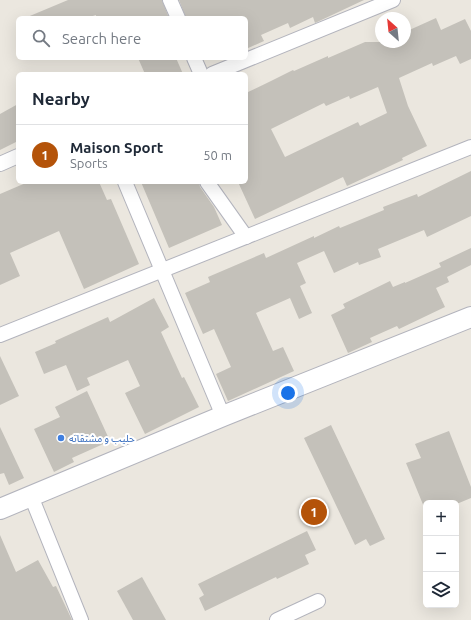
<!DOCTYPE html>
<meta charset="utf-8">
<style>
body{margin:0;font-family:Ubuntu,"Noto Sans Arabic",sans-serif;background:#f2f2f3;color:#1f2937}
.controls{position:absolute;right:12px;bottom:12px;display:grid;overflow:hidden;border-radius:6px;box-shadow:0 4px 16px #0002}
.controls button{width:36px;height:36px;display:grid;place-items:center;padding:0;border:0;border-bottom:1px solid #e0e1e3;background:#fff;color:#1f2937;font:20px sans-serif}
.compass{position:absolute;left:375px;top:12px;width:36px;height:36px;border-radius:50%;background:#fff;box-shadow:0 4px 16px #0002;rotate:333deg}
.you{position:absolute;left:288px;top:393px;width:14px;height:14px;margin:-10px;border:3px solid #fff;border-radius:50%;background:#1a73e8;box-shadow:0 0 0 6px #1a73e833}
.badge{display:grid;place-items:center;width:26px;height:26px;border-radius:50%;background:#b45309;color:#fff;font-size:13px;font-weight:700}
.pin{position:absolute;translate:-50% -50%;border:2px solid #fff;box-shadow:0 1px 4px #0006}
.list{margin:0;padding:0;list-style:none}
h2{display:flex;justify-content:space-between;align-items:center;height:52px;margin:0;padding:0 16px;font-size:17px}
h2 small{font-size:13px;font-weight:400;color:#747a83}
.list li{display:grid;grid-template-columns:26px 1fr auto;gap:12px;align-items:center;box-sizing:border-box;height:60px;padding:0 16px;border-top:1px solid #e0e1e3}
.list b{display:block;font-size:15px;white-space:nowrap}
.list p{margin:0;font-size:13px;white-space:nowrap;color:#747a83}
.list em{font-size:13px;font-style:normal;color:#747a83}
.icon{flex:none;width:22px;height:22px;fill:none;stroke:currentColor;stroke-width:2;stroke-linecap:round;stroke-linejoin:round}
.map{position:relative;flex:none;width:471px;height:620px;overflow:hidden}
.search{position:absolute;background:#fff;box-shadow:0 4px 16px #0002;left:16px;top:16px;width:232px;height:44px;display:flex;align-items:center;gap:10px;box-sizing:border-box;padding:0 14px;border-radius:6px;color:#747a83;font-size:15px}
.panel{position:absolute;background:#fff;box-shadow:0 4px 16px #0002;left:16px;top:72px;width:232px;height:112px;border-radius:6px}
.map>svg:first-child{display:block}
.building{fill:#c4c1ba;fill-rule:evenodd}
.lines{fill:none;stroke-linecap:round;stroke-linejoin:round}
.street-casing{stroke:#b3b4bd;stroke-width:16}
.secondary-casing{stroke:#b3b4bd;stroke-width:22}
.street{stroke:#fff;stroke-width:14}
.secondary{stroke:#fff;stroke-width:20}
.shop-dot{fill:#3f7fe0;stroke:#fff;stroke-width:1.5}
.labels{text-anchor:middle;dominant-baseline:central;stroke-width:4;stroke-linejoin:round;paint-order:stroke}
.shop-label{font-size:10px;fill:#366cbe;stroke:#fff;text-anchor:start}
</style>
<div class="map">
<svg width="471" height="620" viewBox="0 0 471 620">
<rect width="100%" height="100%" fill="#ebe7df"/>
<!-- building -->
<g class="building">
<polygon points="68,0 162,0 169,18 96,18 96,15 86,18 25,18"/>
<polygon points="179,0 364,0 315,23 313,17 290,28 288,23 261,35 264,41 246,49 246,18 186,18"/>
<path d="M 436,18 L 441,30 L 465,19 L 471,31 L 471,59 L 460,64 L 456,56 L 433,66 L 432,63 L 399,78 L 408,106 L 427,146 L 402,158 L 403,160 L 347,186 L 343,177 L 255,219 L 238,182 L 246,182 L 246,93 L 271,81 L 293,70 L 294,71 L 328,56 L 328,58 L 365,42 L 405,42 L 405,32 ZM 378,87 L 387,113 L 360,126 L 358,122 L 285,157 L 271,129 L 324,103 L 326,106 L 349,96 L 350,99 Z"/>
<polygon points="138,58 176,58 183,74 145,74"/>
<polygon points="18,104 18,141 0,150 0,114"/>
<polygon points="471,171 471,216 427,237 424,230 378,249 381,257 359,265 358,262 334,273 324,251 297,263 306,283 300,286 312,313 299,319 290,298 256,313 273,351 283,347 294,371 228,401 216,374 231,367 214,329 203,334 185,293 210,282 208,277 264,253 266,258 314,236 314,238 339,226 340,228 384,210 383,207 417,194 418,197"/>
<polygon points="28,182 99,182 107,200 111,199 139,264 84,289 59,231 10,253 20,276 0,285 0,194"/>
<polygon points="141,182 199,182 200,187 214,207 222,225 169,248"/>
<polygon points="471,248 471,265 447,277 449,282 436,288 445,307 399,329 397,326 370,338 372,342 348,353 331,315 345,308 343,304 390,281 393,287 405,282 405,283 441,267 439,263"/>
<polygon points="154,298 169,327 161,332 182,378 184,377 199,407 145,434 125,393 140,386 128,360 87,378 90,385 77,391 66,365 44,374 35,352 56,343 55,341 108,317 110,322"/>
<polygon points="0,356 19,396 0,405"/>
<polygon points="87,391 110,441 72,458 74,462 54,472 34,429 60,417 55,407"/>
<polygon points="331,425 385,539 370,546 366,539 355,545 304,438"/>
<polygon points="0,427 24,478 9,485 4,473 0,474"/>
<polygon points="449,431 471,487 471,498 459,503 426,503 426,507 424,507 406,463 421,458 415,444"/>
<polygon points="307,531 316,550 305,555 309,564 277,579 276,577 205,611 199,598 204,595 198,584"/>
<polygon points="0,535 16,572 38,560 53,587 56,586 72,620 0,620"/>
<polygon points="142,577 166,620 133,620 117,591"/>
</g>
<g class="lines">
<defs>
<g id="street">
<polyline points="170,0 178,18"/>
<polyline points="194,58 201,74"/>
<polyline points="212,74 393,0"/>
<polyline points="0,164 18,156"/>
<polyline points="125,182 223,416"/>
<polyline points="207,182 246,237"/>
<polyline points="0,335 471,147"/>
<polyline points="31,496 81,620"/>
<polyline points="277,620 318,601"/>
</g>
<polyline id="secondary" points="0,509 223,416 471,317"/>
</defs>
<!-- street casing -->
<use href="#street" class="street-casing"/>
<!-- secondary casing -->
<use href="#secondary" class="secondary-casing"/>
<!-- street -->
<use href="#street" class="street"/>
<!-- secondary -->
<use href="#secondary" class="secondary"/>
</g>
<!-- markers -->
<circle class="shop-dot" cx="61" cy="438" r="4"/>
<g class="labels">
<!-- shop labels -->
<g class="shop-label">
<text x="69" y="438">حليب و مشتقاته</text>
</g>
</g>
</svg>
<div class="controls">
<button>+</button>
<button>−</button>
<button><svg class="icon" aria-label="layers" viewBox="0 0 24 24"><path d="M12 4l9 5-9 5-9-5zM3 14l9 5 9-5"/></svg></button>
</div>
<svg class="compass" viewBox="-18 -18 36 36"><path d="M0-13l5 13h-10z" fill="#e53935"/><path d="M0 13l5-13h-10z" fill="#747a83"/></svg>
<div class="you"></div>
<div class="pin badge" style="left:314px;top:512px">1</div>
<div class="search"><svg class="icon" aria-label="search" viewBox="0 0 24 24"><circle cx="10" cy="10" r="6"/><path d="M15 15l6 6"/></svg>Search here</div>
<section class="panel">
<h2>Nearby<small></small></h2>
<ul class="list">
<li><span class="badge">1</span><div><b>Maison Sport</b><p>Sports</p></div><em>50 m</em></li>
</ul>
</section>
</div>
